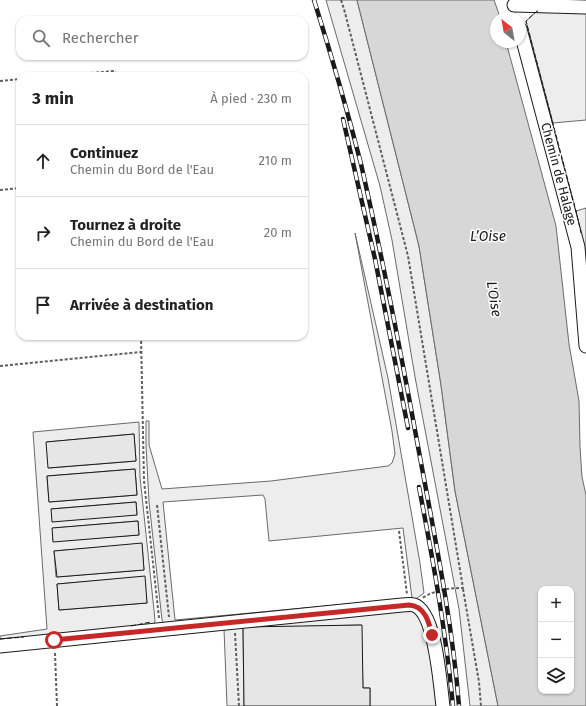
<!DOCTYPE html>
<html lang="fr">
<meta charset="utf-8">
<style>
body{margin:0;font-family:"Fira Sans",sans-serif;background:#f6f6f6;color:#222}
.controls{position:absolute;right:12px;bottom:12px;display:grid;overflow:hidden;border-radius:8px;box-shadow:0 1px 3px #0004}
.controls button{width:36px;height:36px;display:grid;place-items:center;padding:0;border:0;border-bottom:1px solid #e0e0e0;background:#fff;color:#222;font:20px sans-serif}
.compass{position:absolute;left:490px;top:12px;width:36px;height:36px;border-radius:50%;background:#fff;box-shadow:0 1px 3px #0004;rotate:329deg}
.stop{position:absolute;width:12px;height:12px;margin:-9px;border:3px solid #c62828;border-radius:50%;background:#fff}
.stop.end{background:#c62828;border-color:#fff;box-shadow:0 1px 4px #0008}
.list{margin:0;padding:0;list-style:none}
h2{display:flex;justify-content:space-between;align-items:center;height:52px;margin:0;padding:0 16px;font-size:17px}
h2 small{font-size:13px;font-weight:400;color:#767676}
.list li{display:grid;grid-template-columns:26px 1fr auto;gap:12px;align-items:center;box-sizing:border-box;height:72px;padding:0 16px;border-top:1px solid #e0e0e0}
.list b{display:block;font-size:15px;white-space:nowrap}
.list p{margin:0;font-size:13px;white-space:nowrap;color:#767676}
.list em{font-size:13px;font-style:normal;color:#767676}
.icon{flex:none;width:22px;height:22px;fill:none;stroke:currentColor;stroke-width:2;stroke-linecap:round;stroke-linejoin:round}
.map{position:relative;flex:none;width:586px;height:706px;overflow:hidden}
.search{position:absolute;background:#fff;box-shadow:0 1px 3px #0004;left:16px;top:16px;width:292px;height:44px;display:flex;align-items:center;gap:10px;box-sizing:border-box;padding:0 14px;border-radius:12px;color:#767676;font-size:15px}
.panel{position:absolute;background:#fff;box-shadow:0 1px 3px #0004;left:16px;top:72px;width:292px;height:268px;border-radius:12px}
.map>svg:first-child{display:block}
.green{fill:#ededed;stroke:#6a6a6a;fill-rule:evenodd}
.water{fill:#d7d7d7;stroke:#6a6a6a;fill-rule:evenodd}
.building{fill:#e6e6e6;stroke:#1a1a1a}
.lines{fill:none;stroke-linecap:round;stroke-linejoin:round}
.minor-casing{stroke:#1a1a1a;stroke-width:15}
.path{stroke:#5f5f5f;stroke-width:2;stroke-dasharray:3 2;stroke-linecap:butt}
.minor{stroke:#fff;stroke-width:13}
.rail-casing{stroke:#1a1a1a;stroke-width:4.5}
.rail{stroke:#fff;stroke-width:3;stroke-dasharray:9;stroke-linecap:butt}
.fence{stroke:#1a1a1a;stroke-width:1;stroke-dasharray:5 2;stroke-linecap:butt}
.route{stroke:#c62828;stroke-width:5}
.labels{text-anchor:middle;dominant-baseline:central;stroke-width:3;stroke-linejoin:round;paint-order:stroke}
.street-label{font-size:13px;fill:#1a1a1a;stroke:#fff}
.water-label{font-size:14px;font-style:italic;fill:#1a1a1a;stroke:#fff}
</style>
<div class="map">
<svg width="586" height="706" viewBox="0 0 586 706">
<rect width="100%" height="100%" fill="#fff"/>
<!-- green -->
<g class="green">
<polygon points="326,0 357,0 419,246 441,385 455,491 498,706 470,706 459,609 415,377 392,240 380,186"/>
<polygon points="537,11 586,13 586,120 553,123 526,21"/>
<polygon points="586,208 586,252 585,253 576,211"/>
<path d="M 355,233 L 388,378 L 420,563 L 424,593 L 413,601 L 164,624 L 162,620 L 149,502 L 146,445 L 146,421 L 149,421 L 149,445 L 162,489 L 271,481 L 388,466 L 392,463 L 395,454 L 392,431 ZM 263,495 L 265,499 L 269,541 L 403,528 L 412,598 L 175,620 L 163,502 Z"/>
<path d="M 139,422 L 140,477 L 154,610 L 155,621 L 154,624 L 0,641 L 0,636 L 47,629 L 33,432 ZM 134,434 L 136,461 L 49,468 L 47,442 ZM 135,469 L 137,495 L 49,502 L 47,476 ZM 136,502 L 137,515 L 51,509 ZM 138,521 L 139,535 L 53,541 L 53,528 ZM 142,544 L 144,570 L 56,577 L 54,551 ZM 144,577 L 147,603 L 59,610 L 57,584 Z"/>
<polygon points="411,610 423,618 440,706 370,706 370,688 363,688 361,625 243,628 244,706 227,706 224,629 197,631 175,635 94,641"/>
</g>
<!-- water -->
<path class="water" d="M 357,0 L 494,0 L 500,17 L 500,18 L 496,18 L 496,42 L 506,42 L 556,226 L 569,344 L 579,401 L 580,447 L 582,477 L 586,495 L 586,706 L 498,706 L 455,491 L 441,385 L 419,246 ZM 541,589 L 571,589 L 571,691 L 541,691 Z"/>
<!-- building -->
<g class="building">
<polygon points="134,434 136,461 48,468 46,442"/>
<polygon points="135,469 137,495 49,502 47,476"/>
<polygon points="136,502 137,515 52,522 51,509"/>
<polygon points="138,521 139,535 53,542 52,528"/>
<polygon points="142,543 144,570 57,577 54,551"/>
<polygon points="145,576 147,603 59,610 57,584"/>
<polygon points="362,625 363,688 370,688 370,706 244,706 243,627"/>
</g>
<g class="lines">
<defs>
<g id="minor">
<polyline points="514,5 586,7"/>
<polyline points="520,29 578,247 586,346"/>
<path d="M 0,646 L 402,605 C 405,605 410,604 414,605 C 436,612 440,685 443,706"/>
</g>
</defs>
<!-- minor casing -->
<use href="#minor" class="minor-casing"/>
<!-- path -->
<g class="path">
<path d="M 341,0 L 344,9 L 408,256 L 463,588 C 447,588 436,590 422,598"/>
<polyline points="56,76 115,71 116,76"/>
<polyline points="0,81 20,79"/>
<polyline points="0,190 20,188"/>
<polyline points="141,336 144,481 159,618"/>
<polyline points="0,366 141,352"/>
<polyline points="157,505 169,617"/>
<polyline points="399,531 407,594"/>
<polyline points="463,589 479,682 481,706"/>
<polyline points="235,633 239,706"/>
<polyline points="55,653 57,706"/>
</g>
<!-- minor -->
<use href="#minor" class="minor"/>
<defs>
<g id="rail">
<path d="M 314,0 C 331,54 347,109 361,164 C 382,256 400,348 417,441 C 433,529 452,617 459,706"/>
<polyline points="343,119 375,259 408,428"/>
<path d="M 419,487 C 433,560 446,632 453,706"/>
</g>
</defs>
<!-- rail casing -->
<use href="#rail" class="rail-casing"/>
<!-- rail -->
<use href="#rail" class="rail"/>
<!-- fence -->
<g class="fence">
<polyline points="538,11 537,11 526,21 576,211 581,233"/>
<polyline points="131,626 151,622"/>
<polyline points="0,639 24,637"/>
</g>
</g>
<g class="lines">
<!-- route -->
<path class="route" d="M 54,640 L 409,605 C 425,606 429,622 432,635"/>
</g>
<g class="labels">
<!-- street labels -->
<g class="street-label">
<text transform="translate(559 174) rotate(75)">Chemin de Halage</text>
</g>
<!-- water labels -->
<g class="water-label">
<text x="488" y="236">L’Oise</text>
<text transform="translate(494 299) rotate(81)">L'Oise</text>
</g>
</g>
</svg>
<div class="controls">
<button>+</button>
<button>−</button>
<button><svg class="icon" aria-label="layers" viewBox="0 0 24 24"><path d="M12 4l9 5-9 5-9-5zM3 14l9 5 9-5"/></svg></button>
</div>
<svg class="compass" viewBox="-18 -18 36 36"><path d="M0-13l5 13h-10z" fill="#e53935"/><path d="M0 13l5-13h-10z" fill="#767676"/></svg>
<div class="stop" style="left:54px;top:640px"></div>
<div class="stop end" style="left:432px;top:635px"></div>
<div class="search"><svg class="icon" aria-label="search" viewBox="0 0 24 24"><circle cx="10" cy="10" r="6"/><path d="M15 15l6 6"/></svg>Rechercher</div>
<section class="panel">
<h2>3 min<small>À pied · 230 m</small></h2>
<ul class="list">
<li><svg class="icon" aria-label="ahead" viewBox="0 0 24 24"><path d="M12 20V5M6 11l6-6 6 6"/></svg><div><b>Continuez</b><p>Chemin du Bord de l'Eau</p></div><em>210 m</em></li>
<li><svg class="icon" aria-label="right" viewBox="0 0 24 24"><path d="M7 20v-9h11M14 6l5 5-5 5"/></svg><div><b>Tournez à droite</b><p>Chemin du Bord de l'Eau</p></div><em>20 m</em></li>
<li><svg class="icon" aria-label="arrive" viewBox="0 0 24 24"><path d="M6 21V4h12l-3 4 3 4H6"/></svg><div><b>Arrivée à destination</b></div></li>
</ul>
</section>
</div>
